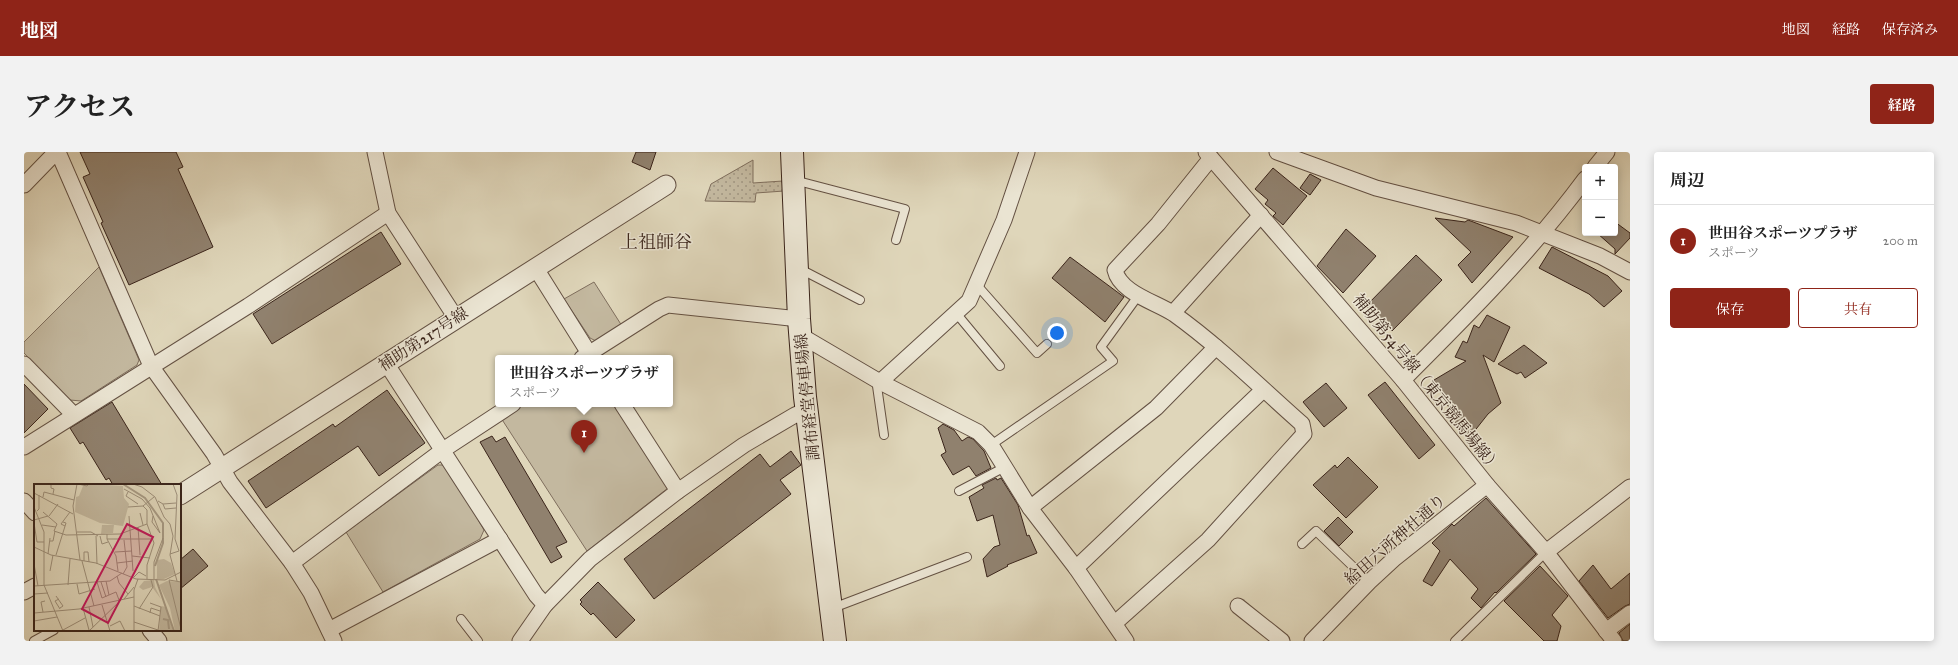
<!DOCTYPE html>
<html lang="ja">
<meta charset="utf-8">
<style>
body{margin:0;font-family:"IM FELL Great Primer","Noto Serif JP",serif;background:#f2f2f2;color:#222}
.controls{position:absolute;right:12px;top:12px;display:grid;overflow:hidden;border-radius:4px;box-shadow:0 2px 10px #0003}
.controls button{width:36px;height:36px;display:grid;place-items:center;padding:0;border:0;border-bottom:1px solid #e0e0e0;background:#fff;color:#222;font:20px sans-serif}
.you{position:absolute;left:1033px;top:181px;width:14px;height:14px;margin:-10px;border:3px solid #fff;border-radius:50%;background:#1a73e8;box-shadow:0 0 0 6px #1a73e833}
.badge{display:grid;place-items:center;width:26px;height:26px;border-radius:50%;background:#8f2418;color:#fff;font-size:13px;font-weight:700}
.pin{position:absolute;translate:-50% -33px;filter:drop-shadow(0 1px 2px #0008)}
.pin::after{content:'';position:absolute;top:21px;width:14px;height:12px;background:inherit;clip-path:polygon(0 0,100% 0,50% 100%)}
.popup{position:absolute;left:471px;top:203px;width:178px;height:52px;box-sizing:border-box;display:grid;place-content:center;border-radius:4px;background:#fff;filter:drop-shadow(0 1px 3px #0005);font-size:13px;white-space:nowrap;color:#767676}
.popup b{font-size:15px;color:#222}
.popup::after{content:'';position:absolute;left:50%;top:100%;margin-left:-8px;border:8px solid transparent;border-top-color:#fff}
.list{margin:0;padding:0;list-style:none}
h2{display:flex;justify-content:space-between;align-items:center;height:52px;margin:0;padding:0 16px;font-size:17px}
h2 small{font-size:13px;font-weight:400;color:#767676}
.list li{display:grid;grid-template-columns:26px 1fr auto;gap:12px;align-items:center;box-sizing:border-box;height:72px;padding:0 16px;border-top:1px solid #e0e0e0}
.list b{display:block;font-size:15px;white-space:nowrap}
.list p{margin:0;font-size:13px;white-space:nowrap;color:#767676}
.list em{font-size:13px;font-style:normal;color:#767676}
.actions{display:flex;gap:8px;padding:12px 16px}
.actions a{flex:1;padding:9px 0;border:1px solid #8f2418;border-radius:4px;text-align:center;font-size:14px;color:#8f2418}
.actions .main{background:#8f2418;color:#fff}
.map{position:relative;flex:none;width:1606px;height:489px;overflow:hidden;border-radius:4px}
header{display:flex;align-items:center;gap:24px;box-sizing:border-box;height:56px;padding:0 20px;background:#8f2418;color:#fff}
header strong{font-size:19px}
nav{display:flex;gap:22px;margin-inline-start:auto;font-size:14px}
.intro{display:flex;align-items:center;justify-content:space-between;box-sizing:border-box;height:96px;padding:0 24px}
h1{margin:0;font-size:28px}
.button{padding:10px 18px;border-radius:4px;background:#8f2418;color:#fff;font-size:14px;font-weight:700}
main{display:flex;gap:24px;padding:0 24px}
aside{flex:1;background:#fff;border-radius:4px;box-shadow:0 2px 10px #0003}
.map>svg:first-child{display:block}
.grass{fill:url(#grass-dots);stroke:#7f6e5d}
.park{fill:#c3b89f;stroke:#7f6e5d}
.building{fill:#90816e;stroke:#3b251b}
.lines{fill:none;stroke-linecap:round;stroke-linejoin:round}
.service-casing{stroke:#645143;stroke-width:10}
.minor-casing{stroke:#645143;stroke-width:17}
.tertiary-casing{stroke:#645143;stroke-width:21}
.secondary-casing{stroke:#3b251b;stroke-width:24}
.service{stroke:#eae4d2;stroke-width:8}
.minor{stroke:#eae4d2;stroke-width:15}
.tertiary{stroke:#eae4d2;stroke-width:19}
.secondary{stroke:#eae4d2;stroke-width:22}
.labels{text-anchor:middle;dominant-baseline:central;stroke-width:3;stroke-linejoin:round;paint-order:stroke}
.street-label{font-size:16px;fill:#3b251b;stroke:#eae4d2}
.quarter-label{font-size:18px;fill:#3b251b;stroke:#eae4d2}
.inset-river{fill:none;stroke:#a79a84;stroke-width:2}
.inset-road{fill:none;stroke:#9d8f7a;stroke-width:1}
.view{fill:#c2185b;fill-opacity:0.15;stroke:#c2185b;stroke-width:2}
.inset-edge{fill:none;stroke:#3b251b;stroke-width:2}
</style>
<header>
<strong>地図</strong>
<nav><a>地図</a><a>経路</a><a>保存済み</a></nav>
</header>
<div class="intro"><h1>アクセス</h1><a class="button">経路</a></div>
<main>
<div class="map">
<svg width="1606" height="489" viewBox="0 0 1606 489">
<defs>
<pattern id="grass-dots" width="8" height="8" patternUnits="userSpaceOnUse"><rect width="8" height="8" fill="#c3b89f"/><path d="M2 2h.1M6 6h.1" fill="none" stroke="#a09581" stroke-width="1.8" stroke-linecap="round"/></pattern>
</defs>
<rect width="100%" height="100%" fill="#dfd6ba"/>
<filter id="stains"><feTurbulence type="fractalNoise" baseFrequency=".005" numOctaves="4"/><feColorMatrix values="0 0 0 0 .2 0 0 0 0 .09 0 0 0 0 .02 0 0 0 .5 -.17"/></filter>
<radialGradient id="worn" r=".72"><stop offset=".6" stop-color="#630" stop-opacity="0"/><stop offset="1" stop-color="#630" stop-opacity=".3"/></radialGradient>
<!-- grass -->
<polygon class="grass" points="729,8 729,31 759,29 760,39 732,41 731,50 681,49 687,32"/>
<!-- park -->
<g class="park">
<polygon points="75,115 115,208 113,213 57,249 46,248 0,201 0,190"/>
<polygon points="570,130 598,174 572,189 566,186 540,147"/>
<polygon points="498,252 589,252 644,336 563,399 477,266"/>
<polygon points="414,313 422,313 460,378 456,387 359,440 322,380"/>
</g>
<!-- building -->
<g class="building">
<polygon points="56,0 152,0 159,15 154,17 189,95 105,133 77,71 79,70 59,25 66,22"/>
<polygon points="612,0 632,0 626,18 608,10"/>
<polygon points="1249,16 1283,44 1259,73 1249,64 1252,61 1241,52 1244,48 1231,37"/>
<polygon points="1286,22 1297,28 1286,43 1276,36"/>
<polygon points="1411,66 1441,70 1444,68 1489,85 1448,131 1434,113 1447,100"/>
<polygon points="1591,70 1606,81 1606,86 1591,102 1591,97 1573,81 1591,81"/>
<polygon points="1322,77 1352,104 1319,141 1293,114"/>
<polygon points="357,80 377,112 248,192 229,162"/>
<polygon points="1528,95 1584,124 1598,139 1580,155 1565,142 1515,116"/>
<polygon points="1392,103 1418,128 1368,179 1342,154"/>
<polygon points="1046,105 1100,145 1081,170 1028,126"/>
<polygon points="1463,163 1486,175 1470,210 1459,203 1477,251 1464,262 1445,286 1427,266 1429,263 1410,228 1442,209 1431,205 1439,189 1443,191 1450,173 1455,176"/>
<polygon points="1500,193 1523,211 1501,226 1497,220 1493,222 1474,212"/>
<polygon points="1361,230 1411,293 1395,307 1344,243"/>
<polygon points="1302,231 1323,256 1300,275 1279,250"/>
<polygon points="0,232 24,257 0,281"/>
<polygon points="363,238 401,291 355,324 334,294 242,356 224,329 309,272 311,275"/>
<polygon points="88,250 138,333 89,333 85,326 82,328 59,290 56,292 46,276"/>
<polygon points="919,272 930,278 938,289 944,285 949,287 960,299 967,316 952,324 945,314 929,323 917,303 922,300 914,276"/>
<polygon points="468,284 472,290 481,285 543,390 532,395 538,405 527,411 456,290"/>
<polygon points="767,299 777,313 756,328 767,342 630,447 600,407 736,302 746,315"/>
<polygon points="1324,305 1354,335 1322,366 1289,333 1311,313 1313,316"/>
<polygon points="972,326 973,328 977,326 994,353 1003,384 1005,383 1013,401 983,413 984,414 963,425 959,407 970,395 976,393 969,363 953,369 945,345 960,336 958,333"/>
<polygon points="1462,346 1512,402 1472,441 1471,440 1457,456 1447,446 1454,437 1426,407 1408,434 1399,429 1416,399 1408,391 1428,372 1430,374"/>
<polygon points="1314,365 1329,380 1315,394 1300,379"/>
<polygon points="169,397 184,414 156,437 156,408"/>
<polygon points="1569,413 1587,437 1606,421 1606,452 1601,454 1584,466 1555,429"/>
<polygon points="1516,414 1544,444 1528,463 1537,474 1533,489 1520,489 1480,449"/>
<polygon points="574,430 611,468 592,486 569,461 567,463 556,452 558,450 556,448"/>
<polygon points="1606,472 1606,489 1599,489 1595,481"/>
</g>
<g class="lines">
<defs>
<g id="service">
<polyline points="770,28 881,57 872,88"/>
<polyline points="774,120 780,119 836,148"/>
<polyline points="952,132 1013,201 1023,192"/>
<polyline points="932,161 976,214"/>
<polyline points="856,230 853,234 860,283"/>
<polyline points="967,293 1089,209 1077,195 1114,144"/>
<polyline points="935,339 981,315"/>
<polyline points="1278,392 1292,379 1345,430"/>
<polyline points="809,456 943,405"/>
<polyline points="437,467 454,489"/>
<polyline points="10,489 30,478"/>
<polyline points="1431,489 1522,400"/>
</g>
<g id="minor">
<polyline points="34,0 127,214 190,302 206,330 268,411 287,441 310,489"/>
<polyline points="351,0 364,61 432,166"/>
<polyline points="1182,0 1379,228 1463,333 1522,400 1590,489"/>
<polyline points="1253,0 1352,36 1492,71 1576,104 1606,120"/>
<polyline points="1571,15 1583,0"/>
<polyline points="0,33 32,0"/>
<polyline points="511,115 568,206"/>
<polyline points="1149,161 1237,63"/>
<polyline points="776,186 781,186 856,230 954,280 967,293 1006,356 1052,416 1102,489"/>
<polyline points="558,206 635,157 644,153 775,167"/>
<polyline points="362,211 512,443 521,453"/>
<polyline points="0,212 50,263"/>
<path d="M 1379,228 C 1444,163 1507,100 1561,27"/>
<polyline points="856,230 945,149 980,68 1003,0"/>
<polyline points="598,252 654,339"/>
<polyline points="0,295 224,154 364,61"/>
<polyline points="0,349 11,361"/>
<polyline points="1006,356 1132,256 1192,195"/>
<polyline points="1522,400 1606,335"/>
<polyline points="268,411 419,298 489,252"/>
<polyline points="1052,416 1239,238"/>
<polyline points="0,440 11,434"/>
<polyline points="1214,454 1258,489"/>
<path d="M 1091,471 L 1184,388 L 1280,282 L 1278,272 C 1236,235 1196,195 1150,162 C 1132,150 1096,141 1091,118 L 1134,72 L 1187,6"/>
<polyline points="126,478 135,489"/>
<polyline points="305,478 476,387"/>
<polyline points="1582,479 1606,461"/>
<polyline points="496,489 521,453 566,407 654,339 720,293 771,263 782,258"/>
<polyline points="1288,489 1345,430 1371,406 1463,333"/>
</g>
<polyline id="tertiary" points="156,343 642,33"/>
<polyline id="secondary" points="768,0 775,167 781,245 811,489"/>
</defs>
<!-- service casing -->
<use href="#service" class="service-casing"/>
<!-- minor casing -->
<use href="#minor" class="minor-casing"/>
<!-- tertiary casing -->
<use href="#tertiary" class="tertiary-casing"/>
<!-- secondary casing -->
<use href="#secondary" class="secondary-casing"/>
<!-- service -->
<use href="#service" class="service"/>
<!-- minor -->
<use href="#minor" class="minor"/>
<!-- tertiary -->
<use href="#tertiary" class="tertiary"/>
<!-- secondary -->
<use href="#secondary" class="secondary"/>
</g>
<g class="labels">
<!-- street labels -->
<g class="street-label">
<text transform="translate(399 187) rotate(-33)">補助第217号線</text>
<text transform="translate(1403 231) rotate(51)">補助第54号線（東京競馬場線）</text>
<text transform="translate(783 245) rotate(-96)">調布経堂停車場線</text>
<text transform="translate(1371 387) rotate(-41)">給田六所神社通り</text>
</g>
<!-- quarter labels -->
<g class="quarter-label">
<text x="632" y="90">上祖師谷</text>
</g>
</g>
<!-- overview -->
<g transform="translate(10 332)">
<rect width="147" height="147" fill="#dfd6ba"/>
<path d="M 120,96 L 121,103 L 127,115 L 118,103 L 109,106 L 105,103 L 110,97 Z" fill="#c3b89f"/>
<path d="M 57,0 L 89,2 L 90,14 L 95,20 L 89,42 L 66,39 L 41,28 L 42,13 L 45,12 L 49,2 ZM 68,41 L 80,41 L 79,49 L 67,50 ZM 130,75 L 137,79 L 141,90 L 130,95 L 123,95 L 123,76 ZM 133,97 L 147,98 L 147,147 L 141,147 L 136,124 L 125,101 ZM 127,122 L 132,123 L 139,147 L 125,147 Z" fill="#c3b89f"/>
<path class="inset-river" d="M 89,0 L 111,14 L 129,39 L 129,59 L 121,82M 122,95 L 140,147M 129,135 L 134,136 L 135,145"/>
<path class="inset-road" d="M 17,0 L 17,4 L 20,5 L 19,10M 43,0 L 39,22 L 46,76M 44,0 L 53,2 L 55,0M 99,0 L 108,3 L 121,13 L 130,33 L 136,40 L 139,52 L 136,71 L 143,97M 90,5 L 108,15 L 116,24 L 126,49M 94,8 L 92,12 L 104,20M 0,9 L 39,30M 9,13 L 10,8 L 40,16M 124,17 L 129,20 L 131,25 L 142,24M 129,20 L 142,19M 109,22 L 113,26 L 113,40 L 120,59 L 113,81 L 113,95M 0,23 L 10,48 L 10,101 L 29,147M 94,23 L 109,22 L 120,13M 3,27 L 5,25 L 5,11M 9,28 L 23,40 L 20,47 L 32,51 L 86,50 L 113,40M 106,29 L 109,41M 15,32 L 24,20M 95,32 L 99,87M 119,32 L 118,38 L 126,49M 0,36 L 14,32M 0,39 L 3,58 L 10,58M 8,41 L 22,43M 31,42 L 27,40 L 36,28M 104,43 L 106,71M 43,48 L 57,48 L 64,52M 73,50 L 73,55 L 82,72 L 84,87M 62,52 L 63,80M 66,52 L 68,60 L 74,58M 73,55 L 118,55M 16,57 L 19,57 L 21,47M 0,63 L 17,71 L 62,79 L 102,95 L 131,96 L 147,88M 81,68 L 98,67M 14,70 L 16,54M 136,70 L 145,67 L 141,55 L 143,11 L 139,0M 22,71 L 32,39 L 29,38M 98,72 L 116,74M 48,77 L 60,122M 50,77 L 50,68 L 54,68 L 55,78M 83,79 L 99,77M 0,80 L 4,102M 16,87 L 19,71M 89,90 L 93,83 L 90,56M 83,92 L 85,99 L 94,110M 99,94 L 105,88 L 112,92M 120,95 L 120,78 L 129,54M 135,96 L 147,145M 135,96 L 147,98M 72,97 L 75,111M 63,98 L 68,114 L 82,108 L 85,116M 67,98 L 72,113M 43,100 L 45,110 L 61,105M 34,101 L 36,75M 0,102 L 76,97 L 88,89M 0,110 L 14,109M 22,112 L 29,122 L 26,124M 25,115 L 21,117 L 26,125M 90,115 L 100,103M 116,119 L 127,123 L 124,147M 68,121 L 76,147M 100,122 L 126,132M 55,123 L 59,143M 49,124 L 55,146M 105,125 L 119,103 L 117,96M 9,128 L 7,118 L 11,117M 0,129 L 45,125 L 100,113M 116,129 L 117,124 L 126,127M 0,137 L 23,133M 100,138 L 124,146M 76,142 L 86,137 L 91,147M 29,146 L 51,134M 55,147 L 87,116M 100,147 L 100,106 L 104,95"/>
<path class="view" d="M 93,40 L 119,53 L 74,139 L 48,125 Z"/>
<rect width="147" height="147" class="inset-edge"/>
</g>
<rect width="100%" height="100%" filter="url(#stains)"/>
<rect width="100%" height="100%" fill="url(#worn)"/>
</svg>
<div class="controls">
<button>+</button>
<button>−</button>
</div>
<div class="you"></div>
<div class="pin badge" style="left:560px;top:301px">1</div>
<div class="popup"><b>世田谷スポーツプラザ</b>スポーツ</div>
</div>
<aside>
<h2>周辺<small></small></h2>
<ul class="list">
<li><span class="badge">1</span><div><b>世田谷スポーツプラザ</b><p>スポーツ</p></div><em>200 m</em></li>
</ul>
<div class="actions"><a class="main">保存</a><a>共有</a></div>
</aside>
</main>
